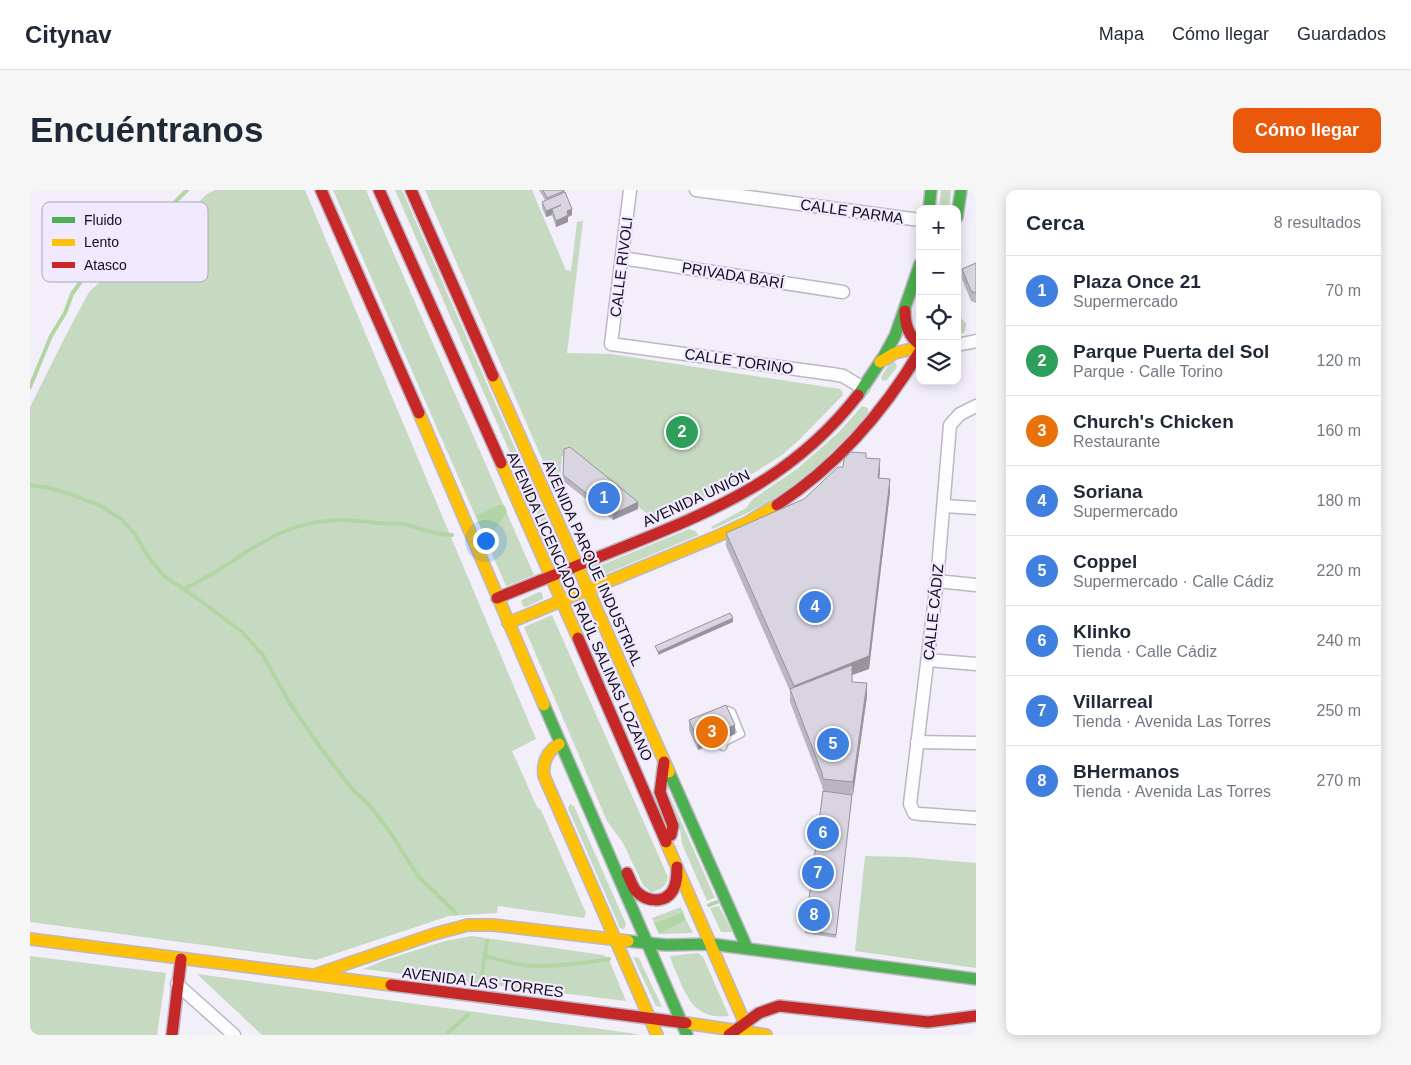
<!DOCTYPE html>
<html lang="es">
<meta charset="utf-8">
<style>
body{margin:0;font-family:Helvetica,sans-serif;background:#f6f6f7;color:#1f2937}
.controls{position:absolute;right:15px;top:15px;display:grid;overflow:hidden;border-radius:10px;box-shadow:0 2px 12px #0003}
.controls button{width:45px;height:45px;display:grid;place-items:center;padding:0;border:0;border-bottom:1px solid #e0e1e3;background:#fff;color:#1f2937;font:25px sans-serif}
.you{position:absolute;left:455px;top:350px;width:18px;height:18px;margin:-12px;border:4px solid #fff;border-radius:50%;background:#1a73e8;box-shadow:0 0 0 8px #1a73e833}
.badge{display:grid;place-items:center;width:32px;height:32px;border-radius:50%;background:#ea580c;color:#fff;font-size:16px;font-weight:700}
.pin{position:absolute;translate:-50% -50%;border:2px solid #fff;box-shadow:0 1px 5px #0006}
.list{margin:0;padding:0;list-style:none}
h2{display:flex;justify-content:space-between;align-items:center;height:65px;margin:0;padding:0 20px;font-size:21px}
h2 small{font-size:16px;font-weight:400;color:#747a83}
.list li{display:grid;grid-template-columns:32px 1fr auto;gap:15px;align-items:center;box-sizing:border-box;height:70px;padding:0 20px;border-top:1px solid #e0e1e3}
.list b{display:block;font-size:19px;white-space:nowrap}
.list p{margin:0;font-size:16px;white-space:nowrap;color:#747a83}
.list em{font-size:16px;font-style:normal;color:#747a83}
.icon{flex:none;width:28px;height:28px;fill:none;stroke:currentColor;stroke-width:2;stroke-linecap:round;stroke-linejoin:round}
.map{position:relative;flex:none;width:946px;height:845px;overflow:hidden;border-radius:10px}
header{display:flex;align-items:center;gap:30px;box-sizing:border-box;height:70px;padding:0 25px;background:#fff;border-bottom:1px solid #e0e1e3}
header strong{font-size:24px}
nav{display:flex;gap:28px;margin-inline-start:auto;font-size:18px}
.intro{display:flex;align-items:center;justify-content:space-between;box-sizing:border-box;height:120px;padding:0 30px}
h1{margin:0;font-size:35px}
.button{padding:12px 22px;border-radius:10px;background:#ea580c;color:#fff;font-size:18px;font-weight:700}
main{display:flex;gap:30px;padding:0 30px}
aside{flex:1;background:#fff;border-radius:10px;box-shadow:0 2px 12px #0003}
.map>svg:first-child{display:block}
.green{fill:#c6dac1}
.water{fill:#b2d5a4}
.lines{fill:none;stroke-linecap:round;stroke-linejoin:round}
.stream{stroke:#b2d5a4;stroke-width:4}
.lane-casing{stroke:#bbb7c3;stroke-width:9}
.street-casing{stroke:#bbb7c3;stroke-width:15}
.fast-casing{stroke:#bbb7c3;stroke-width:14}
.slow-casing{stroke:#bbb7c3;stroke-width:14}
.jam-casing{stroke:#bbb7c3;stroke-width:14}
.lane{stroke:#fdfcfe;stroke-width:6}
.street{stroke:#fdfcfe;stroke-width:12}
.fast{stroke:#4caf50;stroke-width:11}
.slow{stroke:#ffc107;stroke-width:11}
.jam{stroke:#c62828;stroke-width:11}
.wall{fill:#bab6c1}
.shaded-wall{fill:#97949d}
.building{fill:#d8d4e0;stroke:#97949d}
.labels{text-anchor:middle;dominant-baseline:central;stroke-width:4.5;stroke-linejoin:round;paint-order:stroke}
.street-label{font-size:15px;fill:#120e1a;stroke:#f0e9ff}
.key{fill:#f0e9ff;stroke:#ada7ba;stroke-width:1}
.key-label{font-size:14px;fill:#120e1a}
</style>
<header>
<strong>Citynav</strong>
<nav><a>Mapa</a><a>Cómo llegar</a><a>Guardados</a></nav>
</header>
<div class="intro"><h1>Encuéntranos</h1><a class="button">Cómo llegar</a></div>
<main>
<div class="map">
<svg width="946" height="845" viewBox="0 0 946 845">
<rect width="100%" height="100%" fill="#f2eefa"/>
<!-- green -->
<g class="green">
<polygon points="185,0 275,0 506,549 482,561 507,617 511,620 556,723 554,728 468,716 467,723 419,726 286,770 0,732 0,217 36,145 59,102 88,75 131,48 177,4"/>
<polygon points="303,0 336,0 504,385 476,396"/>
<polygon points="365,0 372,0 503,299 498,304"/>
<polygon points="395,0 502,0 536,80 541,81 547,32 553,31 537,163 581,164 810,199 813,203 812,206 769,250 752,265 727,281 702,295 625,330 541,263 532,266 530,293 521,276 519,285"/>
<polygon points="911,0 921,0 919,19 909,19"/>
<polygon points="927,122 936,134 935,141 933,143 927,143"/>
<polygon points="865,172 867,177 857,190 852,191 851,187 860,173"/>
<path d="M 832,216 L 838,218 L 838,223 C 809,258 774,290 735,314 C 718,323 700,331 683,339 L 681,337 L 716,318 L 723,309 L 767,279 L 809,242 Z"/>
<polygon points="507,307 517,330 518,334 513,336 502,311"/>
<polygon points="659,339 665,341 669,345 578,383 575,384 571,382 570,378 572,375"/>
<polygon points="509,402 512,403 513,409 496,417 493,416 491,412 492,410"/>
<path d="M 522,425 L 638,687 C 636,697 631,700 621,702 L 613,695 L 593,653 L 577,631 L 494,437 Z"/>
<polygon points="638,602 685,708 677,711 652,654 649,632"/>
<polygon points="540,614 544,616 596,734 594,739 590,738 538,618"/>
<polygon points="835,666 877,667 946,673 946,778 825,761"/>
<polygon points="689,716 702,742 691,742 680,718"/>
<polygon points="651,717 653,722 624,733 622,728"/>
<polygon points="656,730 663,743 629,744"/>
<polygon points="442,746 573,765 577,767 580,772 596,811 333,779 358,769 415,751"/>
<path d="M 668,763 L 673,767 L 699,826 C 668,829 660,814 649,789 C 646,782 642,774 640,766 Z"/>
<polygon points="0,766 136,783 127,845 0,845"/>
<polygon points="603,767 609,768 632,817 626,816"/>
<polygon points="167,784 600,843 609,845 232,845"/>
</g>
<!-- water -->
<g class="water">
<polygon points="469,315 474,315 477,322 462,343 455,347 446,326"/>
<polygon points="653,722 656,730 629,744 624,733"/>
</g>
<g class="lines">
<!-- stream -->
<g class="stream">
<polyline points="0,197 21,146 35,123 42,104 52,90 67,77 81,69 91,58 104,53 117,42 129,39 139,29 142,22 143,14 157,0"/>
<polyline points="0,295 20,298 43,305 73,317 91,329 105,344 119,368 134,386 164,406 212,442 232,464 261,515 290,557 322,599 341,617 362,645 388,686 426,723"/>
<polyline points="499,307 506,304"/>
<path d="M 156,398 C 213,371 243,330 312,330 C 325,330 338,332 350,333 C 358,334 366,333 373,334 C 390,338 404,345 422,345"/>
<polyline points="679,715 687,712"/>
<path d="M 455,766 C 467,769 480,773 493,775 C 521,778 551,774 579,769"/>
<polyline points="451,792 457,751"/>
<polyline points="418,842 438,825"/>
</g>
<defs>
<polyline id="lane" points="691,522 698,520 702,522 711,544 695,552 693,557"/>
<g id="street">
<polyline points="600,0 581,154 802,184 813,186 833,198"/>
<polyline points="666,0 890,30"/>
<polyline points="592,68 813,102"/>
<polyline points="927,155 946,151"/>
<polyline points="946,216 930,224 920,235 907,391 880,614 884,623 890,624 946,628"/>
<polyline points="914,316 946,318"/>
<polyline points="907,391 946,395"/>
<polyline points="898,470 946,474"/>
<polyline points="887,552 946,553"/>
<polyline points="147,794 204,845"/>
</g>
<g id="fast">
<polyline points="899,19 901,0"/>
<polyline points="927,27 931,0"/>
<polyline points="828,205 854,166 865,146 890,74"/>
<polyline points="514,515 657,845"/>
<polyline points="639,582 717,758"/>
<polyline points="598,751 636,755 681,754 946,789"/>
</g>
<g id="slow">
<polyline points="850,172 865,163 890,157"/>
<polyline points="463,186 639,582"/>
<polyline points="389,223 514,515"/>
<polyline points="471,273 548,448"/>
<polyline points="478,433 688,346 718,332 747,315"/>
<path d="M 529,554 C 517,562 512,572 514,586 L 627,845"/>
<polyline points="636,652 720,845"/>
<polyline points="0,749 361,795"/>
<polyline points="287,784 404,744 438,735 463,735 598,751"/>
<polyline points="656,833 736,845"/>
</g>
<g id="jam">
<polyline points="291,0 389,223"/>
<polyline points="349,0 471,273"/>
<polyline points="381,0 463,186"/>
<path d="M 875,121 C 875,136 879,146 890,155"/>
<path d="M 747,315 C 808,275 853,223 890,161"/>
<path d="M 467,408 C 507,392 547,376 586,360 C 683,321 762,290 828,205"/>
<polyline points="548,448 636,652"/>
<polyline points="634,572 630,602 643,636 641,645"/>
<path d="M 597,683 C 600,689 602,696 606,701 C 616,712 635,714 643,700 C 647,693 647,685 647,677"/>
<polyline points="361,795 656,833"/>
<polyline points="142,845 151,769"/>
<polyline points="699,845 729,823 749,816 898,832 946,826"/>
</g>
</defs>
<!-- lane casing -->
<use href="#lane" class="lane-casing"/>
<!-- street casing -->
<use href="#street" class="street-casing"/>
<!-- fast casing -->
<use href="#fast" class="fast-casing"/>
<!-- slow casing -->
<use href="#slow" class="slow-casing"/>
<!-- jam casing -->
<use href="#jam" class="jam-casing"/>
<!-- lane -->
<use href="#lane" class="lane"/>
<!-- street -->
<use href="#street" class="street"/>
<!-- fast -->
<use href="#fast" class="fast"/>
<!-- slow -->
<use href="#slow" class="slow"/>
<!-- jam -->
<use href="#jam" class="jam"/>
</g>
<!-- wall -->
<g class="wall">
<polygon points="509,0 534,0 542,25 538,27 538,32 526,37 522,25 516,27 512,18 512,12 515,10"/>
<polygon points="946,73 946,113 941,111 932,89 932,79"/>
<polygon points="534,259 608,319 583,330 533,291"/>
<polygon points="836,268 850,281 849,288 860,302 839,479 822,485 822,492 837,506 823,605 815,604 806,748 775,743 793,601 792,596 760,512 760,501 696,356 696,343 774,309 813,277"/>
<polygon points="659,530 705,544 668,560 659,540"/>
</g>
<!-- shaded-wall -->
<g class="shaded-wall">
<polygon points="531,15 522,19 522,25 516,27 516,21"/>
<polygon points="542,19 542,25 538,27 538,32 526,37 526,31 537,21"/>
<polygon points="850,269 850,281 848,301 848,288"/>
<polygon points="860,289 860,302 839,479 822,485 822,505 764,509 764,496"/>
<polygon points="608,312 608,319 583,330 583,324"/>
<polygon points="703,428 703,432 628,465 628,462"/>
<polygon points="837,493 837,506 823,605 823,592"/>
<polygon points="705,535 705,544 668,560 668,550"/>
</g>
<!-- building -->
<g class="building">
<polygon points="513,0 534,0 534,1 517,8"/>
<polygon points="535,2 542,19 537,21 538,25 526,31 522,19 531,15 516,21 512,12"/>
<polygon points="946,73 946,103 941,101 932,79"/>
<polygon points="540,257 608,312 583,324 533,285 534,259"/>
<polygon points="821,262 836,263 836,268 850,269 848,288 860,289 839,466 764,496 696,343 774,309 808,277 813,277 814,269"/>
<polygon points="700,423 703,428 628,462 625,456"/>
<polygon points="822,475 822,492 837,493 823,592 793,589 792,583 760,499"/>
<polygon points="696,515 705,535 668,550 659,530"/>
<polygon points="793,601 822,605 806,745 775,740"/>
</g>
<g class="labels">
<!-- street labels -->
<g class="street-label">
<text transform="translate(822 21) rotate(8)">CALLE PARMA</text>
<text transform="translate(591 77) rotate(-83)">CALLE RIVOLI</text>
<text transform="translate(703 85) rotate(9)">PRIVADA BARÍ</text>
<text transform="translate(709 171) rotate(8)">CALLE TORINO</text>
<text transform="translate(666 308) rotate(-25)">AVENIDA UNIÓN</text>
<text transform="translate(563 373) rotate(66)">AVENIDA PARQUE INDUSTRIAL</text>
<text transform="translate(550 416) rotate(66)">AVENIDA LICENCIADO RAÚL SALINAS LOZANO</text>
<text transform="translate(903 422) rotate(-84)">CALLE CÁDIZ</text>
<text transform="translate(453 792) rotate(7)">AVENIDA LAS TORRES</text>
</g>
</g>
<!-- legend -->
<rect x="12" y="12" width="166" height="80" rx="8" class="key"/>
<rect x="22" y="27" width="23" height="6" fill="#4caf50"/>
<rect x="22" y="49" width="23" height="7" fill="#ffc107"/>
<rect x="22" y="72" width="23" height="6" fill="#c62828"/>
<g class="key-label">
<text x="54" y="35">Fluido</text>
<text x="54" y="57">Lento</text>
<text x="54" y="80">Atasco</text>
</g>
</svg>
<div class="controls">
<button>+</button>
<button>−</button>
<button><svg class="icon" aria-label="locate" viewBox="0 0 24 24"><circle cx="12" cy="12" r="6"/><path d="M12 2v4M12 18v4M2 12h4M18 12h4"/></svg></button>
<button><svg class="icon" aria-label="layers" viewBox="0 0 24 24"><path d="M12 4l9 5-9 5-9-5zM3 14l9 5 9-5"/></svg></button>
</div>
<div class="you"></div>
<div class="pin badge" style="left:574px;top:308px;background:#3f7fe0">1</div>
<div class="pin badge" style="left:652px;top:242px;background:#2e9e5b">2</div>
<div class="pin badge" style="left:682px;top:542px;background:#e8710a">3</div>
<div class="pin badge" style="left:785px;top:417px;background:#3f7fe0">4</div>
<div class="pin badge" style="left:803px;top:554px;background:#3f7fe0">5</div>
<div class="pin badge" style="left:793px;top:643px;background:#3f7fe0">6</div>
<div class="pin badge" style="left:788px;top:683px;background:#3f7fe0">7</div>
<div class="pin badge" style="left:784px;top:725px;background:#3f7fe0">8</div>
</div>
<aside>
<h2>Cerca<small>8 resultados</small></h2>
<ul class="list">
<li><span class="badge" style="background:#3f7fe0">1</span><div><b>Plaza Once 21</b><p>Supermercado</p></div><em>70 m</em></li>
<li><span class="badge" style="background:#2e9e5b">2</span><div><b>Parque Puerta del Sol</b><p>Parque · Calle Torino</p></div><em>120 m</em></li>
<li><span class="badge" style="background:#e8710a">3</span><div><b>Church's Chicken</b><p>Restaurante</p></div><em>160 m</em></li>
<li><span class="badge" style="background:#3f7fe0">4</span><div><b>Soriana</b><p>Supermercado</p></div><em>180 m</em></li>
<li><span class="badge" style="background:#3f7fe0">5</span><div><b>Coppel</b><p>Supermercado · Calle Cádiz</p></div><em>220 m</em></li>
<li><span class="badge" style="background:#3f7fe0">6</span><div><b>Klinko</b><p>Tienda · Calle Cádiz</p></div><em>240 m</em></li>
<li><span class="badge" style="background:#3f7fe0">7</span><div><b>Villarreal</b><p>Tienda · Avenida Las Torres</p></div><em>250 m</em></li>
<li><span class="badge" style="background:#3f7fe0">8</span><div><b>BHermanos</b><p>Tienda · Avenida Las Torres</p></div><em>270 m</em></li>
</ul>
</aside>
</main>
